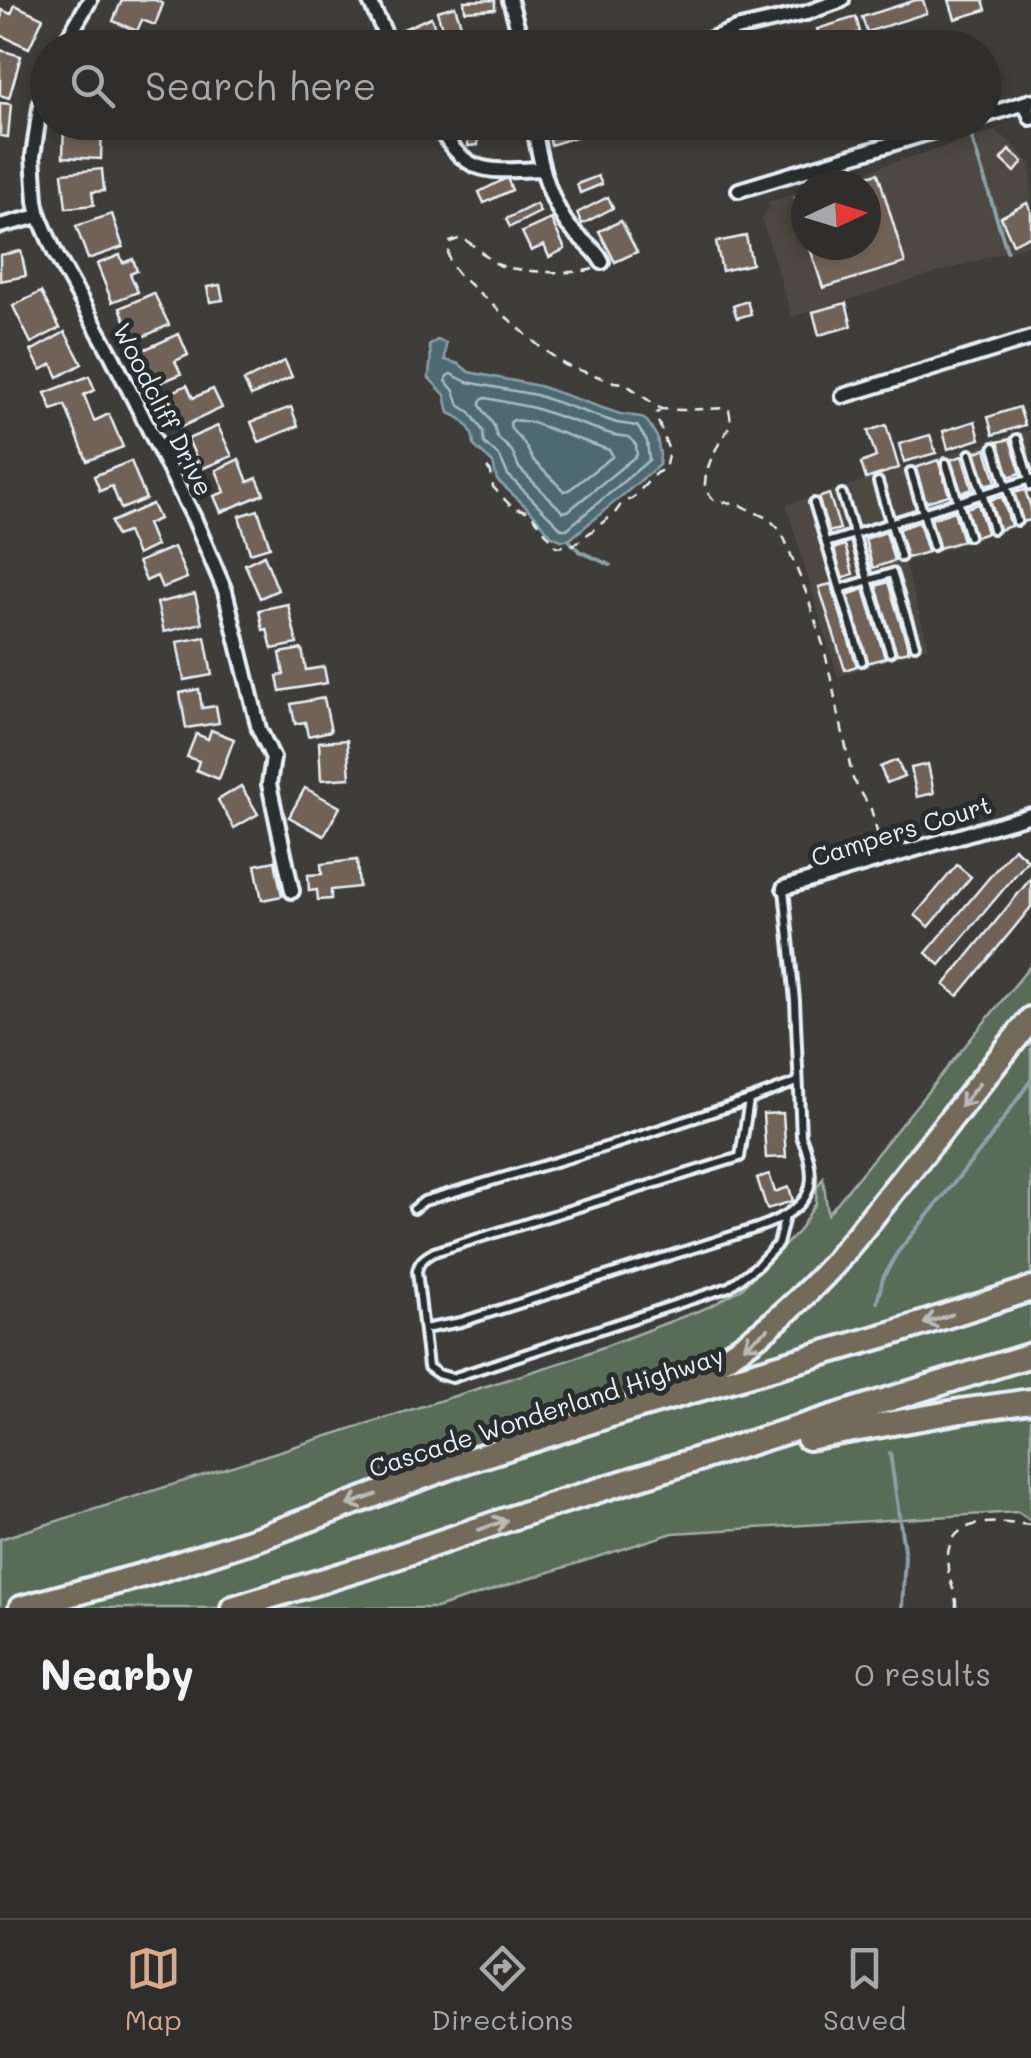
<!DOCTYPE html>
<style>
body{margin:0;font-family:Mali,sans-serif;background:#373634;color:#f1f3f6}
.compass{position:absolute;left:791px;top:170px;width:90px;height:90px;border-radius:50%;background:#2f2e2c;box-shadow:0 5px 15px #0003;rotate:86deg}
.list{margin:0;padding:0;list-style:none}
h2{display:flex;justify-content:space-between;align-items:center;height:130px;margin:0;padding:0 40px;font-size:42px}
h2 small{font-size:32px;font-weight:400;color:#a7a8a9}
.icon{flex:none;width:55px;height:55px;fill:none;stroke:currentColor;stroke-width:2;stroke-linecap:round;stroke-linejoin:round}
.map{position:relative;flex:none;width:1031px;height:1608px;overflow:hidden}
.search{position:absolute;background:#2f2e2c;box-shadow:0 5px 15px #0003;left:30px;right:30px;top:30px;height:110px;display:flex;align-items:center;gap:25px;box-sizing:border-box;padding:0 35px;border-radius:55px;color:#a7a8a9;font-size:38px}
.sheet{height:310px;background:#2f2e2c}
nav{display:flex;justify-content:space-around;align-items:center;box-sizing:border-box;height:140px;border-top:2px solid #4a4a48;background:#2f2e2c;font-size:28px;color:#a7a8a9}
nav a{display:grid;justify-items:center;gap:5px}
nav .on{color:#d6ab8b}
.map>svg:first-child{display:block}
.built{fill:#4e4842}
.green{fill:#586c58;stroke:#a0aea8;stroke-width:2.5}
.water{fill:#4d6a72;stroke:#8ba0a8;stroke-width:2.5}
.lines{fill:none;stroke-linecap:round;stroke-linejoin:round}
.shore{stroke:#aabbc2;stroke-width:2.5}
.stream{stroke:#8ba0a8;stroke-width:4}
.building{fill:#706256;stroke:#e8f1f8;stroke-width:2.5}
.lane-casing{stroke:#e8f1f8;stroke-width:14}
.street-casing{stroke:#e8f1f8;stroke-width:20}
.highway-casing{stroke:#e8f1f8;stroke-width:30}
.path{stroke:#e8f1f8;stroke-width:2.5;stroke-dasharray:10 8;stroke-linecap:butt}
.lane{stroke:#2a2d2e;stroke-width:6}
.street{stroke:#2a2d2e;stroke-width:12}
.highway{stroke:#736b5a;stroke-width:22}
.oneway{stroke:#b9bbb9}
.labels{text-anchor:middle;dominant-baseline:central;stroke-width:10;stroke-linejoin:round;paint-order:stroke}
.street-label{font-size:25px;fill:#e8f1f8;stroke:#2a2d2e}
</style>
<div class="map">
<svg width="1031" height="1608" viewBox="0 0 1031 1608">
<rect width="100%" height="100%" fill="#3f3d3a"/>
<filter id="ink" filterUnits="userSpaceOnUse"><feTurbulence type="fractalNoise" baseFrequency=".01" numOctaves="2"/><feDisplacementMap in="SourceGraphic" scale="20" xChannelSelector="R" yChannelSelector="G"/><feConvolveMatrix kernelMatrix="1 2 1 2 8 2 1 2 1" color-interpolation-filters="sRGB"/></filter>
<g filter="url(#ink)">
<!-- built -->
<g class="built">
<polygon points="996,131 1012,144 1031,164 1031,244 792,317 762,220 770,207 768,202 806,189 806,245 866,245 866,185 820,185 970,139 973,144 972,138"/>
<polygon points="1031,429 1031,523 904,562 929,647 838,677 786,505"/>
</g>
<!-- green -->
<polygon class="green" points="1031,965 1031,1521 1018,1512 673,1533 436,1608 0,1608 0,1539 566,1361 711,1306 741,1289 798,1232 816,1203 817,1187 823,1178 828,1214"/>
<!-- water -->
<path class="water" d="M 437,340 L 446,343 L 445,360 L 459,364 L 469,372 L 539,386 L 620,414 L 641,417 L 648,422 L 657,437 L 660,455 L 659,465 L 569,540 L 561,540 L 552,536 L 533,513 L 497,480 L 493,463 L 474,446 C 474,429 464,419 449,413 L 445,395 L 429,378 C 429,367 433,356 429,346 Z"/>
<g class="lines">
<!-- shore -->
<g class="shore">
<polygon points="451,374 467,382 536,395 617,423 637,426 647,441 649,460 567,529 562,529 508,475 500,457 484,443 483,431 470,412 459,405 454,391 446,381 447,376"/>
<polygon points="486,398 534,408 614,435 629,437 636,445 637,455 568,511 563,512 519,468 512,451 497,437 494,426 480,405 481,400"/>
<polygon points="513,420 530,422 609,450 613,456 569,490 564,491 533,460 524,443 511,429 510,423"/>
</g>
<!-- stream -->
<g class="stream">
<polyline points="972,139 1007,251"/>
<polyline points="569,540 579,551 610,565"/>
<polyline points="877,1302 883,1278 897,1253 988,1141 1031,1080"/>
<polyline points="890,1453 905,1557 902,1608"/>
</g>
</g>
<!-- building -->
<g class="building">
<polygon points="122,0 155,0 163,4 155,25 142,20 137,31 113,21"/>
<polygon points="495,0 495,9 465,11 464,1"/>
<polygon points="916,0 923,0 927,13 867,32 862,17"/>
<polygon points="949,0 983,0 986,10 955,19"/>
<polygon points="15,5 43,18 29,48 0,35 2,10 11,14"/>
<polygon points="455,6 462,28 444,34 437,11"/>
<polygon points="431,17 435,28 405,41 401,30"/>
<polygon points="856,17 860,32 822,45 817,29"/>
<polygon points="103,35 132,48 97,48"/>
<polygon points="0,50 21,56 9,98 0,95"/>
<polygon points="0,103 11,104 8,137 0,136"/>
<polygon points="467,122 477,122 478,145 468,146"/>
<polygon points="64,123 102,124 101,159 63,157"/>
<polygon points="578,124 582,135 551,145 548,133"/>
<polygon points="1009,150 1023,162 1015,172 1001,159"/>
<polygon points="102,169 104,191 92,192 94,205 66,208 62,173"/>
<polygon points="878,173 905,263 823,288 809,245 866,245 866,185 835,185"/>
<polygon points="598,176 602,184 580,193 577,184"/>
<polygon points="507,178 512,190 484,203 479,192"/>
<polygon points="806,194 806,234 795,198"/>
<polygon points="608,197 613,208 582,224 577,213"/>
<polygon points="1027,203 1031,211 1031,235 1013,244 1001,217"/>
<polygon points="536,204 540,212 510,227 506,219"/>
<polygon points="112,214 123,247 88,259 76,226"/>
<polygon points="551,219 565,249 549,257 544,245 531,251 522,232"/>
<polygon points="621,221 637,252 615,262 599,231"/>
<polygon points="746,236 752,264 722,271 716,242"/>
<polygon points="21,251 26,276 0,281 0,255"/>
<polygon points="120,255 123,263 133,259 137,271 130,274 138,292 112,302 97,264"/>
<polygon points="220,285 223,300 210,302 207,287"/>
<polygon points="41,292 60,328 31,343 13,306"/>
<polygon points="154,293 169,325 134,341 120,308"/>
<polygon points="747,301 751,314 737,318 733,306"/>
<polygon points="846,303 852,326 819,335 813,312"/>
<polygon points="65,332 82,364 58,377 52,364 41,370 31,351"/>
<polygon points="179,334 188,355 175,361 181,374 155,385 141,351"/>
<polygon points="285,361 292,377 251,396 244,381"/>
<polygon points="89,376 95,390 84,395 94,421 109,414 123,447 87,461 65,405 52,410 45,393"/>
<polygon points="187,385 193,398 213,389 222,408 179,428 165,396"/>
<polygon points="291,407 298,426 259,442 251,422"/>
<polygon points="1019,407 1025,425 993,435 988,417"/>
<polygon points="975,421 980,439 948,449 943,431"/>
<polygon points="886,425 899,468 866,479 861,463 876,457 868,431"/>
<polygon points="218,426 232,456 201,469 188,439"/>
<polygon points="930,435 936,453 904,462 899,444"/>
<polygon points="1010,439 1021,473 1008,477 998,442"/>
<polygon points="986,449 996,482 984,485 975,452"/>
<polygon points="962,456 972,489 961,493 950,460"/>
<polygon points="239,459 248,482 257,478 264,494 221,512 214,496 225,492 216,470"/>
<polygon points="938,460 949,495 926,502 915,468"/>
<polygon points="131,461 146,499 121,509 112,486 100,491 94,476"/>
<polygon points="1025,490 1031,508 1031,520 1022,522 1014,493"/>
<polygon points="829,494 840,529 828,532 818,498"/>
<polygon points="1002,497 1011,526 999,530 990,500"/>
<polygon points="152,504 159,519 147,524 156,546 137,555 127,532 116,536 111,522"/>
<polygon points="978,504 987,533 975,537 966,508"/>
<polygon points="258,510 270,547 250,553 239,516"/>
<polygon points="954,511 963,541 939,548 931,519"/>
<polygon points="919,522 928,552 907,558 898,529"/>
<polygon points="886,532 894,561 873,568 865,539"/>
<polygon points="845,545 853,574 842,578 833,549"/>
<polygon points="174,547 187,578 162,588 157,576 146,581 138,562"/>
<polygon points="264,555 278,590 260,598 245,564"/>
<polygon points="888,582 909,651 897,654 876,586"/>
<polygon points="831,584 857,666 845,670 819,587"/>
<polygon points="864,589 885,658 867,663 847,595"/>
<polygon points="195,594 202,623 164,632 157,603"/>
<polygon points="288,604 297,644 272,649 267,629 263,630 259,610"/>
<polygon points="205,637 212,675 184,680 177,642"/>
<polygon points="302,649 306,670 324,667 327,683 280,691 277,676 284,675 280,653"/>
<polygon points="199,689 202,708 216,706 219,723 186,728 180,693"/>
<polygon points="324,698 331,731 308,736 305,722 295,724 291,704"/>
<polygon points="211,730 234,739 219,779 196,770 199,761 187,757 196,734 208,739"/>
<polygon points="347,740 350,778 321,780 319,742"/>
<polygon points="897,760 904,776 887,783 880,767"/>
<polygon points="928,764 934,793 917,797 911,768"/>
<polygon points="241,786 258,814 234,828 218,800"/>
<polygon points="305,788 340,807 324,836 289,817"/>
<polygon points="1014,848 1028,860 940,965 926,953"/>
<polygon points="357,860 359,887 331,890 331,899 318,900 317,890 309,891 308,875 322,874 321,864"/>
<polygon points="275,861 282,896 262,900 255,865"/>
<polygon points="957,865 971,877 929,927 915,915"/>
<polygon points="1031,878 1031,907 958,996 944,985"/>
<polygon points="783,1113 786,1157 766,1158 763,1114"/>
<polygon points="769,1174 775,1192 789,1187 793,1201 767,1209 757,1178"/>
</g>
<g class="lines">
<defs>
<g id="lane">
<polyline points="1017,439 1031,486"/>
<polyline points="994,447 1017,521"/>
<polyline points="970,454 993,529"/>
<polyline points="946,463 969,536"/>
<polyline points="911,472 933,546"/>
<polyline points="878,482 901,557"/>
<polyline points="842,494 890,652"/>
<polyline points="814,503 826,543"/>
<polyline points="840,589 892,573 915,645"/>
<polyline points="862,661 826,543 1031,479"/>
<path d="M 749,1100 L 740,1157 L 434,1252 C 425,1257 419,1261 417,1271 L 428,1367 L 438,1374 L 452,1378 L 729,1287 L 757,1266 L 778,1244 L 785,1216"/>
<polyline points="414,1209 424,1201 609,1146 749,1100 797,1082"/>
<path d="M 424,1329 L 461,1322 L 757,1228 C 807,1210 824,1190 801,1136 L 795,1001 L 784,889"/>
</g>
<g id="street">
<polyline points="369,0 392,48"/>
<polyline points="510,0 518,29 520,48"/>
<polyline points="62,48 90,0"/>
<polyline points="688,48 736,29 806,13 842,0"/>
<polyline points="48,81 41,101 33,156 36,201 39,216 55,253 112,356 194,518 225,591 259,729 273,758 269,784 292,891"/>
<polyline points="1025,103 1031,118"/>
<polyline points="984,116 1031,101"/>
<path d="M 435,122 C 467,175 482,172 541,169"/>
<path d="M 533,122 C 539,157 546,191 565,221 C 575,237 594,245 602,262"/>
<polyline points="739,190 964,122"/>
<polyline points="0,226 39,216"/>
<polyline points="843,396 1031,338"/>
<polyline points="784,888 1031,815"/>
</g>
<g id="highway">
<path d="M 675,1385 C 742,1353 784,1318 835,1263 L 1031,1019"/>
<polyline points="808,1438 961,1411 1031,1401"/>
<polyline points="21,1608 147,1574 262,1537 466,1461 620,1412 893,1333 1031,1289"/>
<polyline points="233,1608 364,1568 532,1511 1031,1355"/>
</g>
</defs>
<!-- lane casing -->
<use href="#lane" class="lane-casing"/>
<!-- street casing -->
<use href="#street" class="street-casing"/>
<!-- highway casing -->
<use href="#highway" class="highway-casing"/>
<!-- path -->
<g class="path">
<path d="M 593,269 C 576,275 516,272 499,265 C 485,258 475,244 461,238 L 450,242 C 446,256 449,263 458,274 L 539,346 L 565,365 L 614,382 L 624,383 L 661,409 L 683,410 L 726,408 L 729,410 C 734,427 724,434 716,449 C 709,462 704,476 705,490 L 714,500 L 742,506 L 769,519 L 779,529 L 785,540 L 806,592 L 824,648 L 853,779 L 871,809 L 881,847"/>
<polyline points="487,468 491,472 493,487 512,507 530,512 557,547 575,544 615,513 622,503 633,498 656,473 665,469 669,451 657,418 657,413 660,410"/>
<path d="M 956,1608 C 957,1593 949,1583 948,1569 C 942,1513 995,1522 1031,1525"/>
</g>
<!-- lane -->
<use href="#lane" class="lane"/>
<!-- street -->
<use href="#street" class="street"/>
<!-- highway -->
<use href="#highway" class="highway"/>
</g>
<!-- one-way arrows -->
<defs><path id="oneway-shaft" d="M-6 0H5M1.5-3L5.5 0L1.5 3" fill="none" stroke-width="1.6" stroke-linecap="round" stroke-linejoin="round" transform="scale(2.5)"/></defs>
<g class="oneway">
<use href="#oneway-shaft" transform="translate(970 1095) rotate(129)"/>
<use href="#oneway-shaft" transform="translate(938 1319) rotate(162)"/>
<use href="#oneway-shaft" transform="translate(756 1338) rotate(143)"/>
<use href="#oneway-shaft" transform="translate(362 1500) rotate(159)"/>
<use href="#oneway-shaft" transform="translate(493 1525) rotate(-19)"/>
</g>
</g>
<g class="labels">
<!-- street labels -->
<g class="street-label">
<text transform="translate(164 409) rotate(63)">Woodcliff Drive</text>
<text transform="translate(901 830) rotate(-17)">Campers Court</text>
<text transform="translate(546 1411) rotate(-18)">Cascade Wonderland Highway</text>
</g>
</g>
</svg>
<svg class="compass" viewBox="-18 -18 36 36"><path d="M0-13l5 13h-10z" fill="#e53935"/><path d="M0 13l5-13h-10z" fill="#a7a8a9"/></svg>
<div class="search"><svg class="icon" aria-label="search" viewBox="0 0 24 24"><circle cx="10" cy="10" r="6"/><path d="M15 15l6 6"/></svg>Search here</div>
</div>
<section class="sheet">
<h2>Nearby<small>0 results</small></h2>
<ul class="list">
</ul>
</section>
<nav>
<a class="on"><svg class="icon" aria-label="map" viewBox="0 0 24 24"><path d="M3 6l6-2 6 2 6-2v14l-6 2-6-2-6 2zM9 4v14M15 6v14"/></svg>Map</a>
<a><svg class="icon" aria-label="directions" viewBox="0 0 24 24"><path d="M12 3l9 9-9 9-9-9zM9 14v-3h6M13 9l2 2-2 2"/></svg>Directions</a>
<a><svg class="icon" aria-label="saved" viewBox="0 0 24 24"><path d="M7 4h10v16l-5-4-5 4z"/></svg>Saved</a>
</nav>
